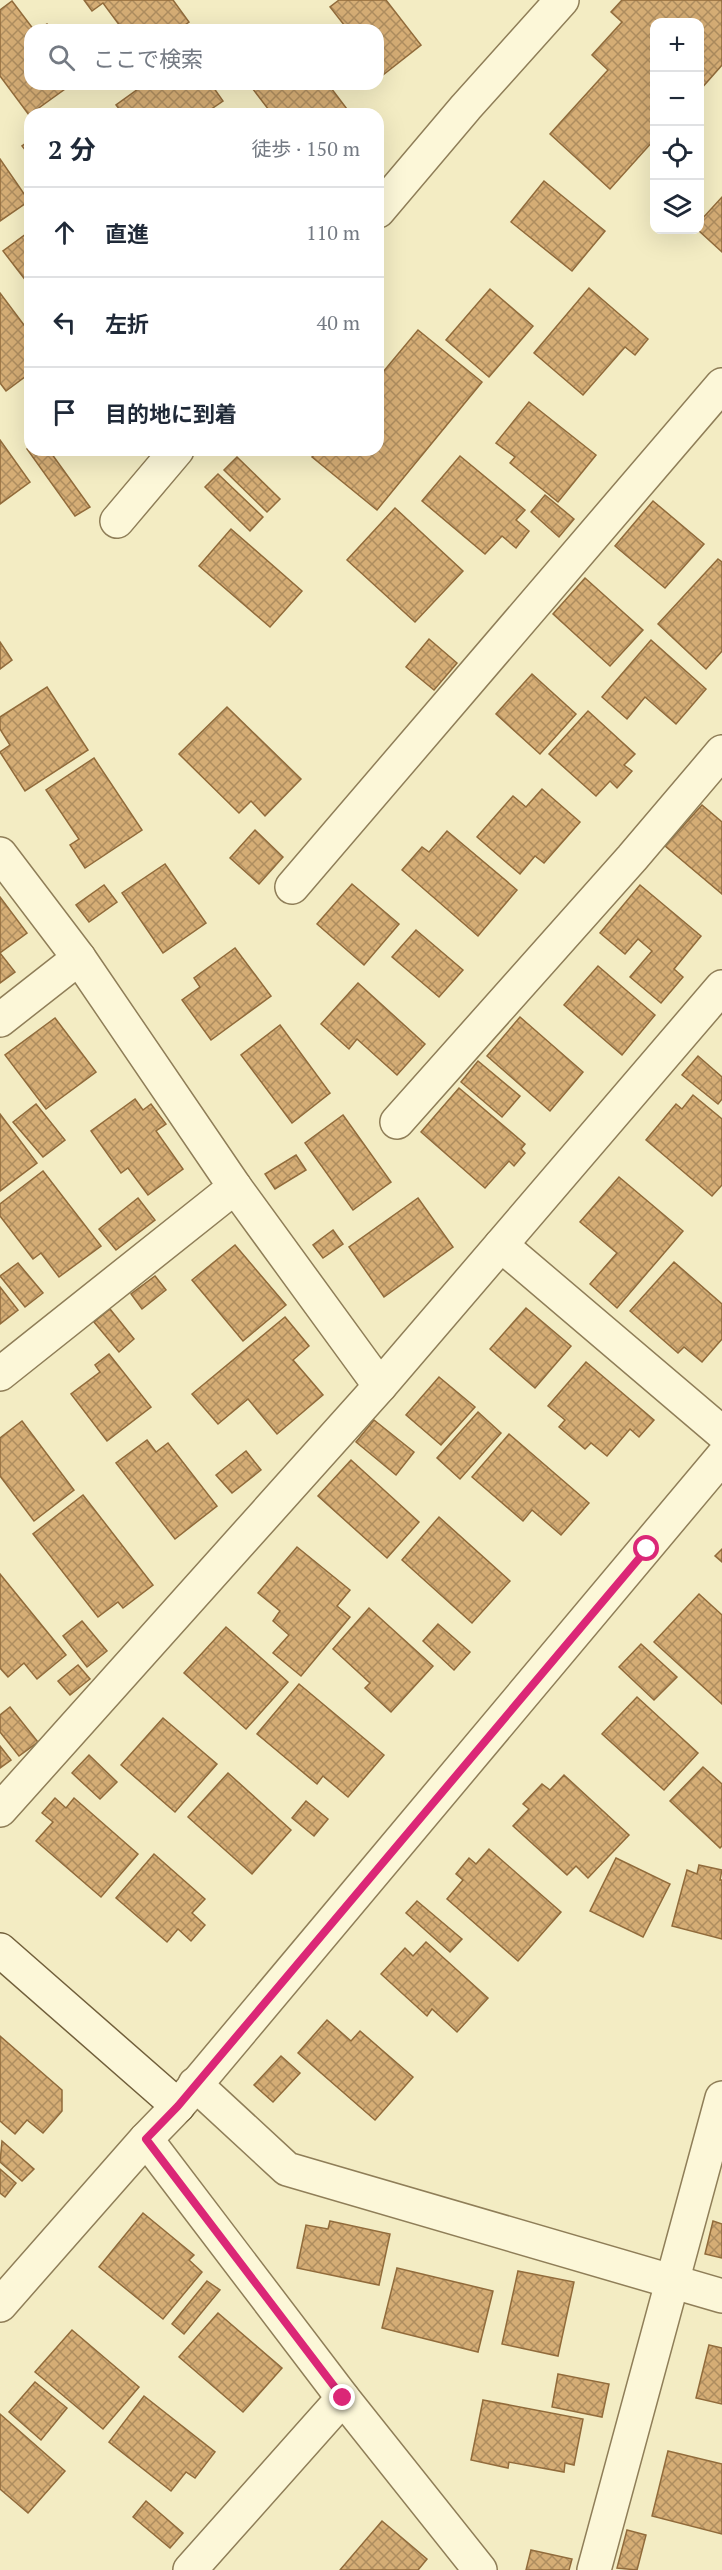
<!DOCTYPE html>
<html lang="ja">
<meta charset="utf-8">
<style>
body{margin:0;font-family:"PT Serif","Noto Sans JP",serif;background:#f2f2f3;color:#1f2937}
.controls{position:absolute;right:18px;top:18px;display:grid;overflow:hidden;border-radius:12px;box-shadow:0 6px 24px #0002}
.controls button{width:54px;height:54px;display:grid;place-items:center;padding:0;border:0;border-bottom:2px solid #e0e1e3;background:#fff;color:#1f2937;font:30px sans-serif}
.stop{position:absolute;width:18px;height:18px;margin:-14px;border:4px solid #db2777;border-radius:50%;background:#fff}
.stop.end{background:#db2777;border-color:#fff;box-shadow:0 2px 6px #0008}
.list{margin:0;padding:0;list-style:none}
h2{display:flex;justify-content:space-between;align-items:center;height:78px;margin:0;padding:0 24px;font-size:26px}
h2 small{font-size:20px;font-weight:400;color:#747a83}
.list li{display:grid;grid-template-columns:39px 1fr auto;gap:18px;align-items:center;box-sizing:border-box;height:90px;padding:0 24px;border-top:2px solid #e0e1e3}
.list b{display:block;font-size:22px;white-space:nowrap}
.list em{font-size:20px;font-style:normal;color:#747a83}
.icon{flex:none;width:33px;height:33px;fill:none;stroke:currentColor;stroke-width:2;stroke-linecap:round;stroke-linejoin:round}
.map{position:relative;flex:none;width:722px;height:2570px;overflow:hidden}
.search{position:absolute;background:#fff;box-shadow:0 6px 24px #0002;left:24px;top:24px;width:360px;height:66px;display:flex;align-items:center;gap:15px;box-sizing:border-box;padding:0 21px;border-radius:18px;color:#747a83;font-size:22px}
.panel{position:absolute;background:#fff;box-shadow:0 6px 24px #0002;left:24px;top:108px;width:360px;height:348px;border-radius:18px}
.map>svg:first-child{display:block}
.building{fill:url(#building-cross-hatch);stroke:#916b3b;stroke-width:1.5}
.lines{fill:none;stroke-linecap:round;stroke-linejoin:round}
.street-casing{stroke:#8f7e58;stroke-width:36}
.secondary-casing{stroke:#715f3b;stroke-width:36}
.street{stroke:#fcf7d8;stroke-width:33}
.secondary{stroke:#fcf7d8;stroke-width:33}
.route{stroke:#db2777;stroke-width:8}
</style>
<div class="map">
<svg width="722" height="2570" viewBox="0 0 722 2570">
<defs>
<pattern id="building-cross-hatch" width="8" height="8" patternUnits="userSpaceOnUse" patternTransform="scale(1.5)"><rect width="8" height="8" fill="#d5ad75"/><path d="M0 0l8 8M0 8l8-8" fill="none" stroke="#ae8d5f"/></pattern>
</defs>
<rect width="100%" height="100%" fill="#f3ecc3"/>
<!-- building -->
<g class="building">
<polygon points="84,0 173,0 189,22 178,30 123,30 103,3 92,11"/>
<polygon points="339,0 386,0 421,45 383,75 378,68 378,30 348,30 330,7"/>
<polygon points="622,0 722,0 722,65 700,90 700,22 654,22 654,140 610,189 550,134 608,70 592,55 622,22 611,12"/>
<polygon points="12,1 34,30 30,30 30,84 72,84 29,115 0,76 0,10"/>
<polygon points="47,24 52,30 37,30"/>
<polygon points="145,84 211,84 223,101 204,114 123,114 116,105"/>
<polygon points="249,84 328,84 350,113 272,114"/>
<polygon points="30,140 30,156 22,146"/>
<polygon points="0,159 29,201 0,221"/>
<polygon points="544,181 605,231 572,271 511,222"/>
<polygon points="722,197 722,252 698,230 700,221"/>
<polygon points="30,231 30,286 3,251"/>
<polygon points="589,288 648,339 635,355 625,347 583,395 534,353"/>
<polygon points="490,289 533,326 489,377 446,340"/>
<polygon points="0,293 30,333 30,373 6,391 0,383"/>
<polygon points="418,330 482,382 377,510 312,457 319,450 378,450 378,378"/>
<polygon points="529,402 596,455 558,502 510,463 515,457 496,443"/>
<polygon points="0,440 30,482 0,504"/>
<polygon points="30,447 30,450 49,450 90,507 75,516 27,449"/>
<polygon points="460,456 525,510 516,520 529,531 516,548 502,536 485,554 422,501"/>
<polygon points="237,457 280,499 267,512 224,470"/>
<polygon points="218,474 263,517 250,531 205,487"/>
<polygon points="545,495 574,519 559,537 531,512"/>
<polygon points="653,501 704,544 665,588 615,546"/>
<polygon points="395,508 463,571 415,622 347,560"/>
<polygon points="231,529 302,591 270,627 199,566"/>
<polygon points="718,559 722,562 722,651 706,669 658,624"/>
<polygon points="585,578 643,630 610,666 553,614"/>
<polygon points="429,639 457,663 434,690 406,667"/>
<polygon points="651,640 706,689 676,724 645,697 627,719 602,697"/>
<polygon points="0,642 12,660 0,669"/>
<polygon points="532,674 576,714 540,754 496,714"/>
<polygon points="47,687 88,750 25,791 0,752 10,745 0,729 0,717"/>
<polygon points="227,707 301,779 265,816 251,801 239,813 179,754"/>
<polygon points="588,711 635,754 624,765 632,771 617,788 610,781 596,796 549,754"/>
<polygon points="94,758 142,830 85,868 70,845 79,839 46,790"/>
<polygon points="542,789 580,822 544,863 535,856 520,874 477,837 513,796 526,807"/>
<polygon points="702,805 722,822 722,894 665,846"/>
<polygon points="255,830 283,857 259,884 230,858"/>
<polygon points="447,831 517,890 478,936 402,870 422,847 429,852"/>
<polygon points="165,864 206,923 163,953 122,893"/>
<polygon points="352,884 399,924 364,965 317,924"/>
<polygon points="104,885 117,902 89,922 76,905"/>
<polygon points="640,885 701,936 674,969 683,977 661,1003 630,977 652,951 638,939 625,954 600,933"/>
<polygon points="0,897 27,933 0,953 15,972 0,983"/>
<polygon points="416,930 463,970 439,997 392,957"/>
<polygon points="235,948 271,996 211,1040 182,1000 200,987 194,978"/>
<polygon points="598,966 655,1015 622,1055 564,1005"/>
<polygon points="358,983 425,1044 397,1075 357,1039 349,1049 321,1024"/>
<polygon points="520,1017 583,1072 550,1111 487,1056"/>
<polygon points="55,1018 96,1072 46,1109 5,1055"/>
<polygon points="280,1025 330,1093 292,1123 241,1055"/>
<polygon points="698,1056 722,1077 722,1099 718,1104 682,1075"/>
<polygon points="478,1061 520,1096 502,1117 461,1082"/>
<polygon points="459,1088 525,1144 521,1149 525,1153 514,1166 509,1161 485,1188 421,1132"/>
<polygon points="693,1095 722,1119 722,1185 712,1196 646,1140 676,1104 682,1109"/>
<polygon points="135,1099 143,1110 151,1104 166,1124 156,1131 183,1169 148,1195 128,1168 121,1173 91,1131"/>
<polygon points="36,1104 65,1140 43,1157 13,1122"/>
<polygon points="0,1114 37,1163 0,1191"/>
<polygon points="343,1115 391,1182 353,1210 305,1143"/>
<polygon points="296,1155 306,1170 275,1189 265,1174"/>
<polygon points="43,1171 101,1246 59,1277 41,1253 33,1259 0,1216 0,1204"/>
<polygon points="619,1177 683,1231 617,1308 590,1284 617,1253 580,1222"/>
<polygon points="138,1198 155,1220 116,1250 99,1229"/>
<polygon points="418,1198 453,1247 384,1297 349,1247"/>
<polygon points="333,1230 343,1244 323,1258 313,1245"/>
<polygon points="235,1245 286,1305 243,1341 192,1280"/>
<polygon points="674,1262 722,1304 722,1339 702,1362 684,1347 678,1353 630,1311"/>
<polygon points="18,1263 43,1293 25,1307 0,1276"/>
<polygon points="155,1276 166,1290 142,1309 131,1294"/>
<polygon points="0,1287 18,1310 0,1324"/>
<polygon points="526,1308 571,1346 535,1388 490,1349"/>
<polygon points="110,1309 134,1339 119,1352 94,1322"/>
<polygon points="285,1317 309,1346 293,1360 323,1395 277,1434 248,1399 218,1424 192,1394"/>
<polygon points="109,1354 151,1407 107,1441 71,1394 100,1372 95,1365"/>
<polygon points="586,1362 654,1420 639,1437 630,1429 607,1456 591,1443 585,1449 559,1427 565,1420 548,1406"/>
<polygon points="439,1377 475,1407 441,1445 406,1415"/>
<polygon points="478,1412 501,1433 460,1479 437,1458"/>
<polygon points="374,1420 414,1452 396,1475 356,1442"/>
<polygon points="22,1421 74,1490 34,1521 0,1476 0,1438"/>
<polygon points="509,1434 589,1503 561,1535 532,1510 523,1521 472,1477"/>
<polygon points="147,1440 156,1452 168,1443 217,1506 175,1539 116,1463"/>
<polygon points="246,1451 261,1470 232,1493 216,1475"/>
<polygon points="351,1460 419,1522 387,1558 318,1496"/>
<polygon points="83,1495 153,1585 123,1608 118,1602 98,1617 33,1534"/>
<polygon points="439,1517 510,1581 472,1623 402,1560"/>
<polygon points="297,1547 350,1590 337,1606 350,1617 301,1676 273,1653 289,1635 273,1621 280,1611 258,1593"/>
<polygon points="722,1549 722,1562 715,1556"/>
<polygon points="0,1574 66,1655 37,1679 24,1663 8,1677 0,1668"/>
<polygon points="699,1594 722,1615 722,1704 654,1642"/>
<polygon points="369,1608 433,1666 391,1712 365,1688 370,1683 333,1649"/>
<polygon points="82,1621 107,1651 87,1667 63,1636"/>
<polygon points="438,1624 470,1652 454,1670 423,1641"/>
<polygon points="226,1627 288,1682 246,1729 184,1673"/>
<polygon points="641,1644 677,1677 654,1700 619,1667"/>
<polygon points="78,1665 90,1679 70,1695 58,1681"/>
<polygon points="299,1684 384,1755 348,1797 323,1776 317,1784 257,1734"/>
<polygon points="637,1697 698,1753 664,1790 602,1734"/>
<polygon points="10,1707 38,1742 19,1756 0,1732 0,1715"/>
<polygon points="163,1718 217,1764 175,1812 121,1765"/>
<polygon points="0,1746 11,1760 0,1768"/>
<polygon points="89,1755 117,1782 100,1799 72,1773"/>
<polygon points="703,1767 722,1784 722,1846 720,1848 670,1801"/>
<polygon points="228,1773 291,1830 252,1874 188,1817"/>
<polygon points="564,1775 629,1835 588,1878 576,1866 567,1875 513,1826 529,1809 523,1804 542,1784 550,1790"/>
<polygon points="55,1798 66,1808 74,1798 138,1854 101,1897 36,1841 53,1822 42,1813"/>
<polygon points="306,1801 328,1819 314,1836 292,1818"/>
<polygon points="489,1849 561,1912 518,1961 447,1899 463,1880 456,1874 469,1858 476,1864"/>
<polygon points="154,1854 205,1899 192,1913 205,1925 191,1941 178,1929 167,1942 116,1898"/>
<polygon points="616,1858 670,1884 643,1937 590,1911"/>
<polygon points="699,1865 722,1870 720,1880 722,1880 722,1939 672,1926 687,1870 697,1874"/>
<polygon points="417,1901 462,1939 450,1952 406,1913"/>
<polygon points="426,1942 488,1998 457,2032 432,2009 427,2016 381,1974 405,1948 413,1956"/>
<polygon points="327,2020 351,2041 360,2031 413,2077 375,2120 298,2053"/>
<polygon points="0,2036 62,2090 62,2111 43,2133 27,2120 15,2134 0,2121"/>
<polygon points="281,2056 300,2073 273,2102 254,2085"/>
<polygon points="2,2141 34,2169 22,2181 0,2162"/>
<polygon points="0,2169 16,2183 5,2197 0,2193"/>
<polygon points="143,2213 194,2255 189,2260 202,2272 163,2319 99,2267"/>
<polygon points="330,2221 390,2234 379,2285 297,2268 306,2225 328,2229"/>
<polygon points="713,2221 722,2224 722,2258 705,2254"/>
<polygon points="397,2268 493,2291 478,2352 382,2328"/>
<polygon points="518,2271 574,2282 558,2356 502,2344"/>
<polygon points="207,2281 220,2290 184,2334 172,2324"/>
<polygon points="218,2313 282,2368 243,2412 179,2357"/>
<polygon points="72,2330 139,2387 103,2429 35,2372"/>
<polygon points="709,2345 722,2348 722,2404 696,2398"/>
<polygon points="558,2374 609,2384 602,2417 552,2407"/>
<polygon points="35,2382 67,2408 41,2440 9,2412"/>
<polygon points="144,2396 215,2452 195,2478 186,2472 171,2491 109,2442"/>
<polygon points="483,2400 583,2419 574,2465 565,2463 564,2472 509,2462 508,2468 471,2460"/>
<polygon points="0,2414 65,2471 28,2513 0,2489"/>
<polygon points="668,2451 722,2464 722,2534 652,2516"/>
<polygon points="146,2501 183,2533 170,2548 133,2517"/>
<polygon points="382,2521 427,2559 418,2570 340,2570"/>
<polygon points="627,2530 646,2535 637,2570 617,2568"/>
<polygon points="531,2550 572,2559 569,2570 526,2570"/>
</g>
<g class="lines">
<defs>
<g id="street">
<polyline points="378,211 466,107 562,0"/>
<polyline points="117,521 177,450"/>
<polyline points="0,854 79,958 235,1187 380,1386"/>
<polyline points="292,887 722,385"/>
<polyline points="0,1020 79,958"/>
<polyline points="397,1122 632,858 722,752"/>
<polyline points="501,1245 722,1433"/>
<polyline points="0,1374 235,1187"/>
<polyline points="0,1810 380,1386 722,987"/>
<polyline points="195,2084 287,2169 722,2296"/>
<polyline points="146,2139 343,2398 480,2570"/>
<polyline points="0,2305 146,2139 178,2106 722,1457"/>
<polyline points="190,2570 343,2398"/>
<polyline points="594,2570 722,2098"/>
</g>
<polyline id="secondary" points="0,1950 178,2106"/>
</defs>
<!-- street casing -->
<use href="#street" class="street-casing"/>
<!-- secondary casing -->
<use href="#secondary" class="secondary-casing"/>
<!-- street -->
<use href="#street" class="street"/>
<!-- secondary -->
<use href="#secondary" class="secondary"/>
</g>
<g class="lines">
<!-- route -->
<polyline class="route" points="343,2398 146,2139 178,2106 647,1549"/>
</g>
</svg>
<div class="controls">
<button>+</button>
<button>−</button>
<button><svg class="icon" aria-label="locate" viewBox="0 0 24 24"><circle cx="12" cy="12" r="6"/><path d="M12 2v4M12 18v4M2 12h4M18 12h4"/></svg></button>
<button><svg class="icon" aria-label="layers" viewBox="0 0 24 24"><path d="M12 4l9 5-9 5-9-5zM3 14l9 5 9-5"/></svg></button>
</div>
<div class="stop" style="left:647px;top:1549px"></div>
<div class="stop end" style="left:343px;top:2398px"></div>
<div class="search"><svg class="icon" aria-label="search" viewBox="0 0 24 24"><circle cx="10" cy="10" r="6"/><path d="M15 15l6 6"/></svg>ここで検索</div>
<section class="panel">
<h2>2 分<small>徒歩 · 150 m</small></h2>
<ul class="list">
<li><svg class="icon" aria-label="ahead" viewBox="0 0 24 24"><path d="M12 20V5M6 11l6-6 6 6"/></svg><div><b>直進</b></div><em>110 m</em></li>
<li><svg class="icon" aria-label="left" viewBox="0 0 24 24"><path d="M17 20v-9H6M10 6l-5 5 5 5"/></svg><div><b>左折</b></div><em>40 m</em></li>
<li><svg class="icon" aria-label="arrive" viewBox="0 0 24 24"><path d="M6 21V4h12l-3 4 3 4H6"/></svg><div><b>目的地に到着</b></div></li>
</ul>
</section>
</div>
